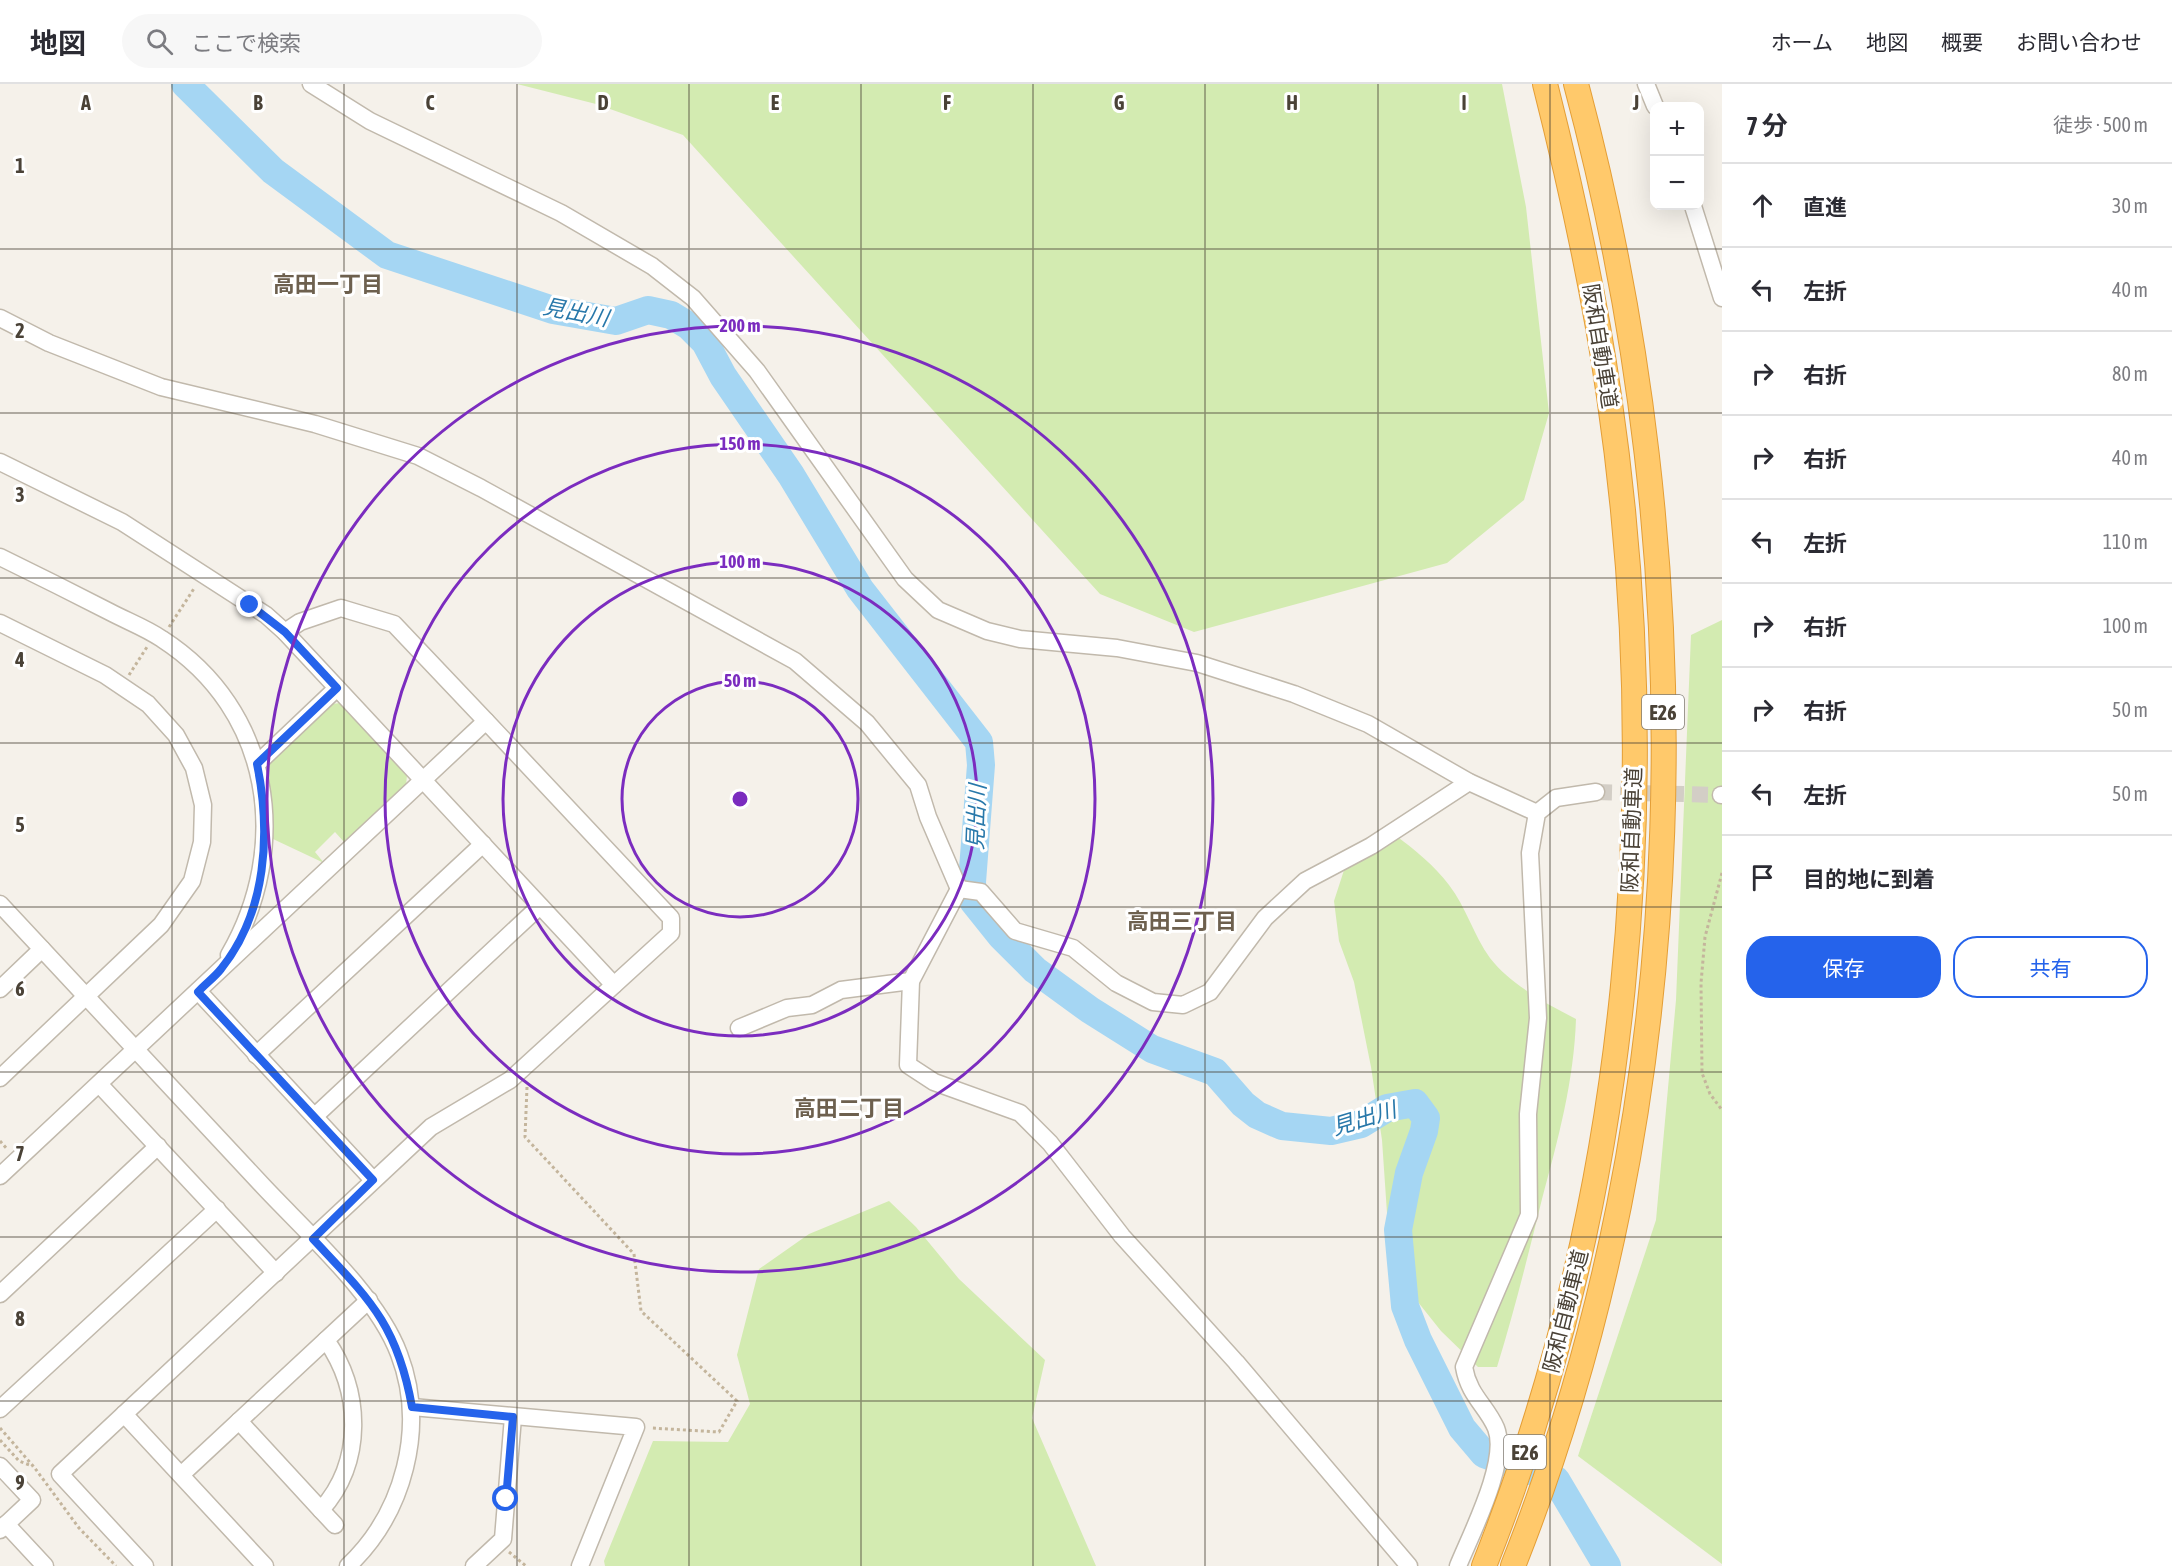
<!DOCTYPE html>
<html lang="ja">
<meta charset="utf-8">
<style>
body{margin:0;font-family:"Asap Condensed","Noto Sans JP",sans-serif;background:#f7f7f7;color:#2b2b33}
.controls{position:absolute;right:18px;top:18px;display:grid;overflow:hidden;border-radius:12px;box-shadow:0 6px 24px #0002}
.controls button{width:54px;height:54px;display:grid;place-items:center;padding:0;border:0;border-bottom:2px solid #e1e1e2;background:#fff;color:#2b2b33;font:30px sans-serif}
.stop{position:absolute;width:18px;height:18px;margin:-14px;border:4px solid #2563eb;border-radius:50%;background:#fff}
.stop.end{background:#2563eb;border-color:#fff;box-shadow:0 2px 6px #0008}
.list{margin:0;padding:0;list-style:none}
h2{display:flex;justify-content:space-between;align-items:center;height:78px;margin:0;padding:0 24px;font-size:26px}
h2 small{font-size:20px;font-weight:400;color:#7c7c81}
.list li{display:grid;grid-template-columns:39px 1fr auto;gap:18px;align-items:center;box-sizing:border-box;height:84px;padding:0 24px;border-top:2px solid #e1e1e2}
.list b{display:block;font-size:22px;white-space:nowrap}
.list em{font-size:20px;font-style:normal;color:#7c7c81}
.actions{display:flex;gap:12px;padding:18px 24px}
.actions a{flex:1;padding:14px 0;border:2px solid #2563eb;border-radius:24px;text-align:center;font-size:21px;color:#2563eb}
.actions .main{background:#2563eb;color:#fff}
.icon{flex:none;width:33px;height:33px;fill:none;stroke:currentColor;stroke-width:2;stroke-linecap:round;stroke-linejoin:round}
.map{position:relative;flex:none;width:1722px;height:1482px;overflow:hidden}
header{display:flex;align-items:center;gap:36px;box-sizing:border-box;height:84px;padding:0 30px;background:#fff;border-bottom:2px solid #e1e1e2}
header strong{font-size:28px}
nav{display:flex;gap:33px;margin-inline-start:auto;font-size:21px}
.search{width:420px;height:54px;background:#f7f7f7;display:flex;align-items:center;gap:15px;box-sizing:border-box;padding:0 21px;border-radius:33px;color:#7c7c81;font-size:22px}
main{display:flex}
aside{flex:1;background:#fff}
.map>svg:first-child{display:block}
.green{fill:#d3ebb1}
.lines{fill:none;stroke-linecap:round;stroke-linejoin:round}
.river{stroke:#a5d6f3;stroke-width:28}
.minor-tunnel{stroke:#d3cec6;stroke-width:16;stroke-dasharray:16 8;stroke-linecap:butt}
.minor-casing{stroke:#c1b9ac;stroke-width:19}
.highway-casing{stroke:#e49e36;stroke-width:26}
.path{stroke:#c4b59c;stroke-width:3;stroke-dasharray:3 3;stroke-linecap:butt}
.minor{stroke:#fff;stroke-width:16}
.highway{stroke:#ffc96b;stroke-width:24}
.route{stroke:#2563eb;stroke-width:8}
.grid{fill:none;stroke:#4a4237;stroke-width:1.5;stroke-opacity:0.55}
.ring{fill:none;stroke:#7b2cbf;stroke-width:3}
.labels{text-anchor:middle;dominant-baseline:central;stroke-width:6;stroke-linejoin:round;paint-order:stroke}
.shield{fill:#fff;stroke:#807b73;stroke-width:1.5}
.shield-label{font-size:20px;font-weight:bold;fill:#4a4237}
.street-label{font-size:21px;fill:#4a4237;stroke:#fff}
.neighbourhood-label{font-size:22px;font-weight:bold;fill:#6d604e;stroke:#fff}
.water-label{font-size:22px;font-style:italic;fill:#2878aa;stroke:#fff}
.grid-label{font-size:20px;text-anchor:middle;font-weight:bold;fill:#4a4237;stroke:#fff;stroke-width:6;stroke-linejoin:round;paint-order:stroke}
.centre{fill:#7b2cbf;stroke:#fff;stroke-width:3}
.ring-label{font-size:18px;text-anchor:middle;font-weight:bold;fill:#7b2cbf;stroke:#fff;stroke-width:6;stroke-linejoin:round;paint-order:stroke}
</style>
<header>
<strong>地図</strong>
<div class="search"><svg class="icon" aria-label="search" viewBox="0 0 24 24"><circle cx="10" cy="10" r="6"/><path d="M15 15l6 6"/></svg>ここで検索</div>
<nav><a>ホーム</a><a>地図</a><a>概要</a><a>お問い合わせ</a></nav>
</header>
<main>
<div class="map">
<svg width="1722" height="1482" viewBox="0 0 1722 1482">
<rect width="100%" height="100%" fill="#f5f1ea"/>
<!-- green -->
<g class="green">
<polygon points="517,0 1502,0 1526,123 1549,329 1524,416 1447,479 1194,548 1100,510 683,51 596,20"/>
<polygon points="1722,536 1722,1480 1578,1372 1656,1136 1676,916 1691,551"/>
<path d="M 340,619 L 407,691 L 406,702 L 345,759 L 335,748 L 315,768 L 324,779 L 273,755 C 273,734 263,694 269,678 L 332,620 Z"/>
<path d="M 1395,751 C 1414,765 1435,782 1449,801 C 1466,823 1474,852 1490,874 C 1511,901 1547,920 1576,935 C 1574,997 1558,1056 1542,1115 C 1528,1172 1514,1228 1497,1283 L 1478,1283 L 1441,1247 L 1402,1198 L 1387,1129 L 1382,1056 L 1371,983 L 1354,898 L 1339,857 L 1334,817 L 1346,780 Z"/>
<polygon points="889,1117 916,1143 959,1195 1045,1276 1032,1334 1096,1482 605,1482 604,1477 653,1357 728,1358 750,1320 737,1271 759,1185 809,1150"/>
</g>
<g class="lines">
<!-- river -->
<polyline class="river" points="185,0 273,87 387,171 553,226 616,237 648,226 671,231 689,242 705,258 723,292 791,391 860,505 979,658 981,681 972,798 973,817 1001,852 1035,886 1090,926 1152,965 1215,988 1243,1020 1257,1031 1282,1042 1331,1047 1361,1040 1387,1024 1415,1019 1426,1034 1424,1047 1409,1089 1398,1146 1405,1222 1418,1256 1462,1344 1484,1370 1556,1396 1607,1482"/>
<!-- minor-tunnel -->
<polyline class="minor-tunnel" points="1596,708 1721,711"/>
<defs>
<g id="minor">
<polyline points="311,0 370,37 561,129 652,182 693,214 757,287 905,495 938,526 987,547 1020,555 1117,564 1197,579 1294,610 1368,640 1469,698 1537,729"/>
<polyline points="1646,0 1655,22"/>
<polyline points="1693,122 1722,214"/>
<polyline points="0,234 49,259 161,303 315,340 418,372 481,404 795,577 867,639 918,701 928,733 959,805"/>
<polyline points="0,378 122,438 266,531 285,548 614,901"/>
<path d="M 0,473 C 37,491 73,509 110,528 C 127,537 146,544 162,555 C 272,626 292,762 229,871"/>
<polyline points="0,539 105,591 148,620 176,651 194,684 203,721 202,758 192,797 161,841 0,994"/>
<polyline points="285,548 300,538 341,524 394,540 486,637"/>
<polyline points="257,680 337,604"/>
<polyline points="1721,711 1722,711"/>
<polyline points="959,805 911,897 908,981 934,998 1020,1029 1050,1059 1122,1152 1236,1278 1409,1482"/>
<polyline points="959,805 981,808 1015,847 1073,864 1116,899 1153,918 1183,921 1210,908 1265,834 1305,797 1371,762 1469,698"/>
<path d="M 0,820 C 88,914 176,1008 263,1102 C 307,1149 377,1211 399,1270 C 427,1343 404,1429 348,1482"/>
<polyline points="0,905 42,865"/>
<polyline points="198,907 373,1096"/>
<polyline points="739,944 787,924 812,921 841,906 911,897"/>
<polyline points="256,971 483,760"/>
<polyline points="99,1000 276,1189"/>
<polyline points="315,1032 540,822"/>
<polyline points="0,1092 486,637 671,834 671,849 510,996 431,1043 60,1390 145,1482"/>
<polyline points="0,1210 158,1062"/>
<polyline points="412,1323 636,1343 580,1482"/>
<polyline points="0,1325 217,1125"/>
<polyline points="124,1330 265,1482"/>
<path d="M 239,1337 L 321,1426 C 364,1378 362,1307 326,1256"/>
<polyline points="0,1382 32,1416 0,1446"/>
<polyline points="181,1391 369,1216"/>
<polyline points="321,1426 335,1441"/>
<polyline points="6,1440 45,1482"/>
<polyline points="474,1482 503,1455 513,1333"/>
<path d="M 1458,1482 C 1471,1450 1509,1377 1496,1344 C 1486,1321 1469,1312 1464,1283 L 1529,1131 L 1528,1030 L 1538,934 L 1530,769 L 1537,729 L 1556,714 L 1596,708"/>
</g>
<g id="highway">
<path d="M 1484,1482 C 1630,1115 1666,702 1609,312 C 1594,207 1571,103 1545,0"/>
<path d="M 1513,1482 C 1698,1016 1705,481 1576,0"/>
</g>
</defs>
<!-- minor casing -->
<use href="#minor" class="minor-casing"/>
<!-- highway casing -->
<use href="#highway" class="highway-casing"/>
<!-- path -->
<g class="path">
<polyline points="169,543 195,503"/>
<polyline points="129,591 147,563"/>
<polyline points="1722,789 1705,853 1701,899 1702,989 1710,1010 1722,1026"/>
<polyline points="527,1003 525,1053 634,1170 641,1227 737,1317 719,1348 651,1344"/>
<polyline points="0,1057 8,1066"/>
<polyline points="0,1344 34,1383 79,1444 116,1482"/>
<polyline points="0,1356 19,1377 32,1382"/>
<polyline points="509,1468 526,1482"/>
</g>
<!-- minor -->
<use href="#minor" class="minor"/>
<!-- highway -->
<use href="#highway" class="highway"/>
</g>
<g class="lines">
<!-- route -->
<path class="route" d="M 250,521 L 285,548 L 337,604 L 257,680 C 271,748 267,828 221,885 C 215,893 205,900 198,908 L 373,1096 L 313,1155 C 368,1214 397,1239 412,1323 L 513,1333 L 506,1415"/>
</g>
<!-- grid -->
<path class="grid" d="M 172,0 L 172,1482M 344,0 L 344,1482M 517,0 L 517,1482M 689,0 L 689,1482M 861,0 L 861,1482M 1033,0 L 1033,1482M 1205,0 L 1205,1482M 1378,0 L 1378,1482M 1550,0 L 1550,1482M 0,165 L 1722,165M 0,329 L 1722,329M 0,494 L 1722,494M 0,659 L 1722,659M 0,823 L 1722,823M 0,988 L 1722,988M 0,1153 L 1722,1153M 0,1317 L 1722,1317"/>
<!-- distance rings -->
<g class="ring">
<circle cx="740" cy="715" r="118"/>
<circle cx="740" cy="715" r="237"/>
<circle cx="740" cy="715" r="355"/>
<circle cx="740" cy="715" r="473"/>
</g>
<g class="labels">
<!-- shield labels -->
<g class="shield">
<rect x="1642" y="611" width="42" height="34" rx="4.5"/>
<rect x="1504" y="1351" width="42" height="34" rx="4.5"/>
</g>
<g class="shield-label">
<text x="1663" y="628">E26</text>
<text x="1525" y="1368">E26</text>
</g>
<!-- street labels -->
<g class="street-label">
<text transform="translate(1601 262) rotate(81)">阪和自動車道</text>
<text transform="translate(1631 746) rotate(-88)">阪和自動車道</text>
<text transform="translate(1565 1227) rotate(-76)">阪和自動車道</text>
</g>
<!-- neighbourhood labels -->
<g class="neighbourhood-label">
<text x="328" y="200">高田一丁目</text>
<text x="1182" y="837">高田三丁目</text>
<text x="849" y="1024">高田二丁目</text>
</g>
<!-- water labels -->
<g class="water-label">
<text transform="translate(576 228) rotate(11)">見出川</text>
<text transform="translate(976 733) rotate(-88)">見出川</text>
<text transform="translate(1364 1034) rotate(-17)">見出川</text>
</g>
</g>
<g class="grid-label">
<text x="86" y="26">A</text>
<text x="258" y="26">B</text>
<text x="430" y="26">C</text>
<text x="603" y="26">D</text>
<text x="775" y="26">E</text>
<text x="947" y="26">F</text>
<text x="1119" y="26">G</text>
<text x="1292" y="26">H</text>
<text x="1464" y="26">I</text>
<text x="1636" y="26">J</text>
<text x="20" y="89">1</text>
<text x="20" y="254">2</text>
<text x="20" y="418">3</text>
<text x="20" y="583">4</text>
<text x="20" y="748">5</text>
<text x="20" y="912">6</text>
<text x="20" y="1077">7</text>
<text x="20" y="1242">8</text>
<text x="20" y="1406">9</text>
</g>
<circle cx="740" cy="715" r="9" class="centre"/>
<g class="ring-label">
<text x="740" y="248">200 m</text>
<text x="740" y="366">150 m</text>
<text x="740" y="484">100 m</text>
<text x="740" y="603">50 m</text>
</g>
</svg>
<div class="controls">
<button>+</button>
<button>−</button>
</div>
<div class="stop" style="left:506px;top:1415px"></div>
<div class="stop end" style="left:250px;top:521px"></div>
</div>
<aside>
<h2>7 分<small>徒歩 · 500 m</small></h2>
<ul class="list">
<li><svg class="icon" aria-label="ahead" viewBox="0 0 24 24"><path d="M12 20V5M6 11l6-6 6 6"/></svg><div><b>直進</b></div><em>30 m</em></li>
<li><svg class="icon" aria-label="left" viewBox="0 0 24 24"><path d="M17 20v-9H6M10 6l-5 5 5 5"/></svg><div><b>左折</b></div><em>40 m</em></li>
<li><svg class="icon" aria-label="right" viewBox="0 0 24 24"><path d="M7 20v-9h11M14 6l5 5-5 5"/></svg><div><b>右折</b></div><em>80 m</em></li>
<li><svg class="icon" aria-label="right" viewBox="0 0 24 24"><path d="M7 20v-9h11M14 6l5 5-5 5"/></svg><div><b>右折</b></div><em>40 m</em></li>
<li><svg class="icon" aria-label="left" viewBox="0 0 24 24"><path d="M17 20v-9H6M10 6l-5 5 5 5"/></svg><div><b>左折</b></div><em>110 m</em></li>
<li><svg class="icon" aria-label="right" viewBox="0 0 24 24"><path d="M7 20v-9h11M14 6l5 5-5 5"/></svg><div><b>右折</b></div><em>100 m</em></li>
<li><svg class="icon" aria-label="right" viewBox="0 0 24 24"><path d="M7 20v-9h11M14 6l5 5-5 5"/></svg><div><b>右折</b></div><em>50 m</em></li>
<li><svg class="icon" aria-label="left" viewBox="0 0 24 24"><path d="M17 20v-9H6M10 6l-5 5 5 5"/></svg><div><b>左折</b></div><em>50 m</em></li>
<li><svg class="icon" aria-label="arrive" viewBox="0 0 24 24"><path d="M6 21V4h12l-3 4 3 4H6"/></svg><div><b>目的地に到着</b></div></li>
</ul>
<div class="actions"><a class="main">保存</a><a>共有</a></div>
</aside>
</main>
